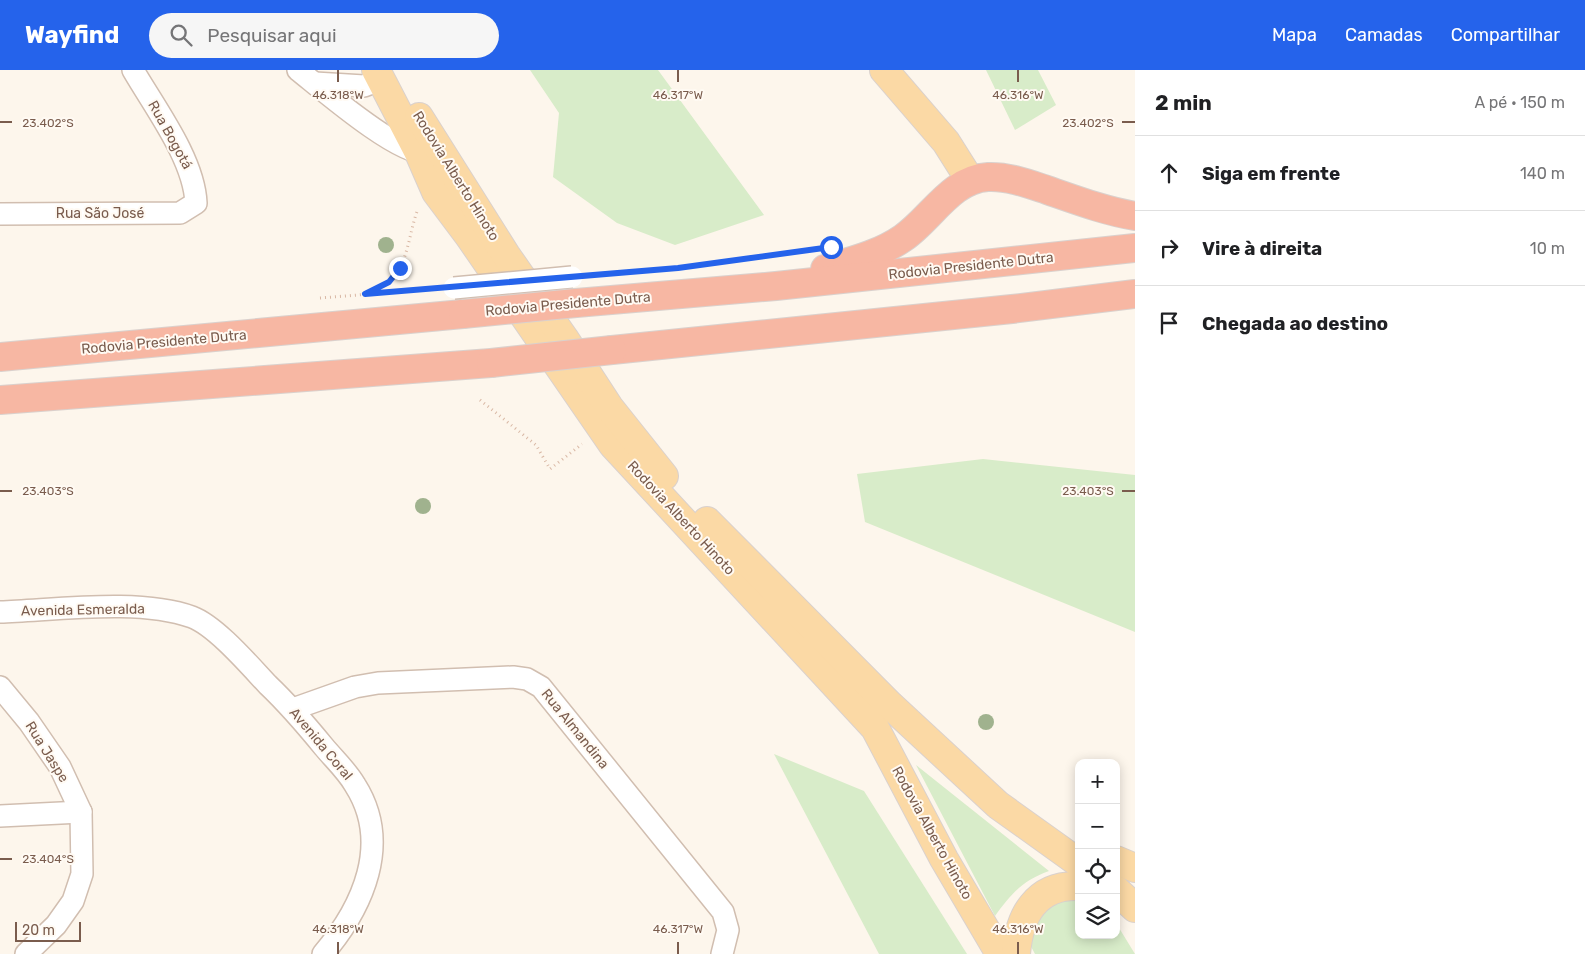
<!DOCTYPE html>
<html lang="pt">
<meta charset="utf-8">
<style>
body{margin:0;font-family:Rubik,sans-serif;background:#f6f6f6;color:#202124}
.controls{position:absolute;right:15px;bottom:15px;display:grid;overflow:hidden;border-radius:10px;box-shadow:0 2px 12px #0003}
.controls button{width:45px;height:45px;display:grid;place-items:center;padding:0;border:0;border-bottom:1px solid #e0e0e0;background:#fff;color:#202124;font:25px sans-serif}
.scale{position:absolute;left:15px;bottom:12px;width:66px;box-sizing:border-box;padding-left:5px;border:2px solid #7a5c4d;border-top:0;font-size:14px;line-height:18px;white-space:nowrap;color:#7a5c4d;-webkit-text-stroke:4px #fffaf3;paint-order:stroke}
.stop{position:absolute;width:15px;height:15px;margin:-11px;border:4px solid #2563eb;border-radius:50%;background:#fff}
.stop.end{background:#2563eb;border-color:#fff;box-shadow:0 1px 5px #0008}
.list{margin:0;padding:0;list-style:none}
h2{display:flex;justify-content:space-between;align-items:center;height:65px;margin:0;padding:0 20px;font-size:21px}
h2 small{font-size:16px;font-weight:400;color:#757577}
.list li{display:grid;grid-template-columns:32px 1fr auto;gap:15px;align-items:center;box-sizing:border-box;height:75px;padding:0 20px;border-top:1px solid #e0e0e0}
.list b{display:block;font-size:19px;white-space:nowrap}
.list em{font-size:16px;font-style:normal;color:#757577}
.icon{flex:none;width:28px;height:28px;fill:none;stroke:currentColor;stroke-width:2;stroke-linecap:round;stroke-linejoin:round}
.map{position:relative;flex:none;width:1135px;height:884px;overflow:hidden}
header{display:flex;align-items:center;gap:30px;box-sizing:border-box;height:70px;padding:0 25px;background:#2563eb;color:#fff}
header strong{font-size:24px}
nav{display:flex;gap:28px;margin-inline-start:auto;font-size:18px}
.search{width:350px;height:45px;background:#f6f6f6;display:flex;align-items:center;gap:12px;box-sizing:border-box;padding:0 18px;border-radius:28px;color:#757577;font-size:19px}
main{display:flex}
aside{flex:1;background:#fff}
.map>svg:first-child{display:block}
.green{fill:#d8ecc9}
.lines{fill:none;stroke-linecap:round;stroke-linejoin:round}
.minor-casing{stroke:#d1beb0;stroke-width:24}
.major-casing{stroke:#dad1cd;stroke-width:30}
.highway-casing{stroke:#dad1cd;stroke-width:30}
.path{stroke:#d9b8a5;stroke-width:3;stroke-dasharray:1 4;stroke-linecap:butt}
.minor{stroke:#fff;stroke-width:21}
.major{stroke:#fbd9a5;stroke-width:28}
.highway{stroke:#f7b7a3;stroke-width:28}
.minor-bridge-casing{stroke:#d1beb0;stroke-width:24;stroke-linecap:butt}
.highway-bridge-casing{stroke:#dad1cd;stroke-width:30;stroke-linecap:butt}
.minor-bridge{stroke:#fff;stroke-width:21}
.highway-bridge{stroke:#f7b7a3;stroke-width:28}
.tree{fill:#a0b28e}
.route{stroke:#2563eb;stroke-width:6}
.ticks{fill:none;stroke:#7a5c4d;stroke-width:2}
.labels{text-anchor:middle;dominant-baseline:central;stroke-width:4;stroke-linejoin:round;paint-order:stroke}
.street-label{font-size:14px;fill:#7a5c4d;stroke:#fffaf3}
.ticks-label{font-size:12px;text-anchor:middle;fill:#7a5c4d;stroke:#fffaf3;stroke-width:4;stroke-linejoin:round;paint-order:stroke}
</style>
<header>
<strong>Wayfind</strong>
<div class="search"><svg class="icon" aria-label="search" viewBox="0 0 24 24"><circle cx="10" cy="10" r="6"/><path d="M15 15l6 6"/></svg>Pesquisar aqui</div>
<nav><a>Mapa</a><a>Camadas</a><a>Compartilhar</a></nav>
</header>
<main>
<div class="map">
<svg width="1135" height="884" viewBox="0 0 1135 884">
<rect width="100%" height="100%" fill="#fdf6ec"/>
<!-- green -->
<g class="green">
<polygon points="530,0 658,0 764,145 675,175 617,153 553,107 559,43"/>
<polygon points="986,0 1038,0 1056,35 1015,60"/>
<polygon points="983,389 1135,405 1135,562 865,452 857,404"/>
<polygon points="774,684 864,721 967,884 879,884"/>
<path d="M 916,695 L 1049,801 C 1022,811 1012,823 995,846 Z"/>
<polygon points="1079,826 1079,865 1116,865 1116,853 1135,884 1035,884 1028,871 1030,860 1049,834"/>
</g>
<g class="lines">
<defs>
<g id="minor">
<path d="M 298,0 C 322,19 398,85 426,83"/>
<polyline points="315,13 364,16 382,9"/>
<path d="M 0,144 L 180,143 L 196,133 C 194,89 155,38 133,0"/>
<path d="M 0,542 C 56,540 140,528 192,547 C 216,556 250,596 268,615 C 288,634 306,655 324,677 C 334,689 347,701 355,715 C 392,773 363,837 323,884"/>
<polyline points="0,617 29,652 60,697 81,742 82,804 73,831 56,855 26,884"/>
<polyline points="293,639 355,617 378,613 513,607 527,609 541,617 723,842 728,860 722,884"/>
<polyline points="0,746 81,742"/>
</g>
<g id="major">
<polyline points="376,0 419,83 436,122 469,166 613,375 875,658 944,789 1000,884"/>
<polyline points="884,0 946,72 970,110"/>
<polyline points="419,47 506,185 564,268 609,337 664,406"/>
<polyline points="707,451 890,635 998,735 1079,793"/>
<polyline points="1116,790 1135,798"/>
<polyline points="1116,820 1135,838"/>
<path d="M 1016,884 C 1019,846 1036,814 1079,816"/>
</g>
<g id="highway">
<path d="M 825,199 C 852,191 880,184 903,168 C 931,149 951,109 988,107 C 1008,106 1029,114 1047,120 C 1076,130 1105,141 1135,146"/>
<polyline points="576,233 776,216 1135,178"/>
<polyline points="612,280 1012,239 1135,224"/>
<polyline points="0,287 463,244"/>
<polyline points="0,330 491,293"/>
</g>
</defs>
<!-- minor casing -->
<use href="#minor" class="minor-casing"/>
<!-- major casing -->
<use href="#major" class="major-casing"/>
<!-- highway casing -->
<use href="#highway" class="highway-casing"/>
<!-- path -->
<g class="path">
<polyline points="702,195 808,180"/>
<path d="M 367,223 C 374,219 383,217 389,212 C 408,197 409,161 418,139"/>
<polyline points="320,228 434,219"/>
<polyline points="480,330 536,375 550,399 582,374"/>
</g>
<!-- minor -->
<use href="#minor" class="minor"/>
<!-- major -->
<use href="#major" class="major"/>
<!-- highway -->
<use href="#highway" class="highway"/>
<defs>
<polyline id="minor-bridge" points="454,218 572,207"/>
<g id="highway-bridge">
<polyline points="463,244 576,233"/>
<polyline points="491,293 612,280"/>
</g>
</defs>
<!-- minor-bridge casing -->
<use href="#minor-bridge" class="minor-bridge-casing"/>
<!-- highway-bridge casing -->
<use href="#highway-bridge" class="highway-bridge-casing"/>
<!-- minor-bridge -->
<use href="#minor-bridge" class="minor-bridge"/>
<!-- highway-bridge -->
<use href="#highway-bridge" class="highway-bridge"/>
</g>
<!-- trees -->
<g class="tree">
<circle cx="386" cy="175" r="8"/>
<circle cx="423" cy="436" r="8"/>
<circle cx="986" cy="652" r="8"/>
</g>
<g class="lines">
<!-- route -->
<polyline class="route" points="400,198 389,212 365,224 678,198 831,177"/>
</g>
<!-- ticks -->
<path class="ticks" d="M 338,0 L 338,12M 678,0 L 678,12M 1018,0 L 1018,12M 0,52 L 12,52M 1122,52 L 1135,52M 0,421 L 12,421M 1122,421 L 1135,421M 0,789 L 12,789M 338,872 L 338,884M 678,872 L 678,884M 1018,872 L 1018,884"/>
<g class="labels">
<!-- street labels -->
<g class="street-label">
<text transform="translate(170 65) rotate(61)">Rua Bogotá</text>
<text transform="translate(456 106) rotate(58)">Rodovia Alberto Hinoto</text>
<text x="100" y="143">Rua São José</text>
<text transform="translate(971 196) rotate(-6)">Rodovia Presidente Dutra</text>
<text transform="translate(568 234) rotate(-5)">Rodovia Presidente Dutra</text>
<text transform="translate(164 272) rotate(-5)">Rodovia Presidente Dutra</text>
<text transform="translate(681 448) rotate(47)">Rodovia Alberto Hinoto</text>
<text transform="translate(83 540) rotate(-1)">Avenida Esmeralda</text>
<text transform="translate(575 659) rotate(51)">Rua Almandina</text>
<text transform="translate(321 674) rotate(50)">Avenida Coral</text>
<text transform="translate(47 682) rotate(58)">Rua Jaspe</text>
<text transform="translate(932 763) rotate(61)">Rodovia Alberto Hinoto</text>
</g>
</g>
<g class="ticks-label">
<text x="338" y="29">46.318°W</text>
<text x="678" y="29">46.317°W</text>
<text x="1018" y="29">46.316°W</text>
<text x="48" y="57">23.402°S</text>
<text x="1088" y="57">23.402°S</text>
<text x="48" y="425">23.403°S</text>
<text x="1088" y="425">23.403°S</text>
<text x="48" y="793">23.404°S</text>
<text x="338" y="863">46.318°W</text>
<text x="678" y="863">46.317°W</text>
<text x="1018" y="863">46.316°W</text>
</g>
</svg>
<div class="controls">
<button>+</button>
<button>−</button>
<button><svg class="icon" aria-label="locate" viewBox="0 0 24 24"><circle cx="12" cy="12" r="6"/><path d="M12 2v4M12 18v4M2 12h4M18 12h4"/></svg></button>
<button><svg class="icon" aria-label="layers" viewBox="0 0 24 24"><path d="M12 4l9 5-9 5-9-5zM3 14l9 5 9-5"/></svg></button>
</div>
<div class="scale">20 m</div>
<div class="stop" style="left:831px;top:177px"></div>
<div class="stop end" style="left:400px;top:198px"></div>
</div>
<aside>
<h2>2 min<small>A pé · 150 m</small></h2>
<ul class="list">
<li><svg class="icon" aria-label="ahead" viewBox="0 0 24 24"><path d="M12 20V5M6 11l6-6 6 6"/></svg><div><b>Siga em frente</b></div><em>140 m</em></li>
<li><svg class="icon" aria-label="right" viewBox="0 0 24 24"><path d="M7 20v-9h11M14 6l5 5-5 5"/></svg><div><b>Vire à direita</b></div><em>10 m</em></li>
<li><svg class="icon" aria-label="arrive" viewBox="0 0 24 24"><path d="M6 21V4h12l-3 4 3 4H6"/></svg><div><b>Chegada ao destino</b></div></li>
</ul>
</aside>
</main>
